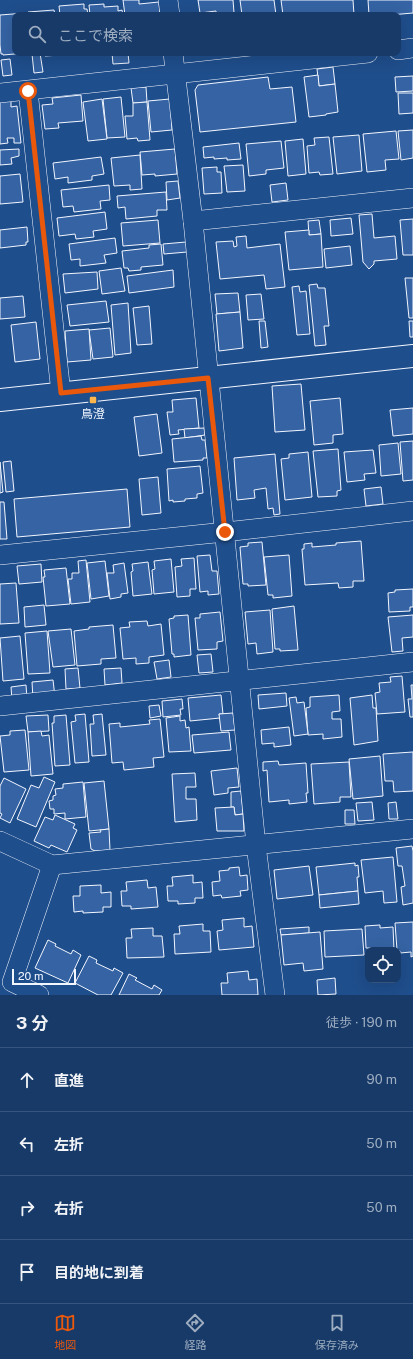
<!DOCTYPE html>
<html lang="ja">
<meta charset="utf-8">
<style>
body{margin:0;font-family:"Public Sans","Noto Sans JP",sans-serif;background:#20416f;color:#f1f3f6}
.controls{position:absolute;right:12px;bottom:12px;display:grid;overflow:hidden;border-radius:8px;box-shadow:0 4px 16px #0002}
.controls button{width:36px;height:36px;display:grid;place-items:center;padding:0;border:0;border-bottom:1px solid #36547d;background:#173a69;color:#f1f3f6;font:20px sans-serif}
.scale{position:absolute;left:12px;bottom:10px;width:64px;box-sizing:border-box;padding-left:4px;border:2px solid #f2f6ff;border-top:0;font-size:11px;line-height:14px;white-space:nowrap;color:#f2f6ff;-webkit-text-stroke:3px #1f4e8c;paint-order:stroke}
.stop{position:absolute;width:12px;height:12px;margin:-9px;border:3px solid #ea580c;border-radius:50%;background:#fff}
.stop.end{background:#ea580c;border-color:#fff;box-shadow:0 1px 4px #0008}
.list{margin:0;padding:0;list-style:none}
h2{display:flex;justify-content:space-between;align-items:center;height:52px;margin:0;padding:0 16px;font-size:17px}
h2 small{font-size:13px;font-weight:400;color:#9eadc0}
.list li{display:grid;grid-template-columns:26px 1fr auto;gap:12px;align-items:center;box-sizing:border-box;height:64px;padding:0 16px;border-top:1px solid #36547d}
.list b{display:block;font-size:15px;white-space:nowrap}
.list em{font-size:13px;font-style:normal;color:#9eadc0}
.icon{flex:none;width:22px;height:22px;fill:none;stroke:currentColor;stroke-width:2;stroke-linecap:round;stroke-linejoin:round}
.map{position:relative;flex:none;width:413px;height:995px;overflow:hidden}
.search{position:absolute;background:#173a69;box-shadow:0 4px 16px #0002;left:12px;right:12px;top:12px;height:44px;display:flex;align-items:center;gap:10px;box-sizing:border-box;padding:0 14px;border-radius:8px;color:#9eadc0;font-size:15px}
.sheet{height:308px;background:#173a69}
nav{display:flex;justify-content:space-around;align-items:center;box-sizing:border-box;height:56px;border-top:1px solid #36547d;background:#173a69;font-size:11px;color:#9eadc0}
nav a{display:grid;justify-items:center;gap:2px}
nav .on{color:#ea580c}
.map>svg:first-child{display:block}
.building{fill:#3563a3;stroke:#f2f6ff}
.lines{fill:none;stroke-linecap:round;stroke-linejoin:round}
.minor-casing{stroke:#f2f6ff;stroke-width:20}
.tertiary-casing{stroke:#f2f6ff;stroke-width:24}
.minor{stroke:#1f4e8c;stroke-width:19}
.tertiary{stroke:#1f4e8c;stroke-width:22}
.route{stroke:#ea580c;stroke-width:5}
.poi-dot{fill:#ffb74d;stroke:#1f4e8c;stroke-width:1.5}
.labels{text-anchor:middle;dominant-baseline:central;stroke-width:3;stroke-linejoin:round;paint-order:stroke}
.poi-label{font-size:12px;fill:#f2f6ff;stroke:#1f4e8c}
</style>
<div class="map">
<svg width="413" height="995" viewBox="0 0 413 995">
<rect width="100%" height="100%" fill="#1f4e8c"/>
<!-- building -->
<g class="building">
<polygon points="123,0 139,0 139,4 159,2 160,15 125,15"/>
<polygon points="198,0 233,0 234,13 216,15 216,11 200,13"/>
<polygon points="240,0 274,0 276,15 242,15"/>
<polygon points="281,0 353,0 354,15 283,15"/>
<polygon points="368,0 413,0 413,13 390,15 369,15"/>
<polygon points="84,4 84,9 87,9 88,15 60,15 59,6"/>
<polygon points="104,4 104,7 118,6 118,11 122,10 123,15 90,15 89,5"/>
<polygon points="54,10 55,15 28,15 28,12"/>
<polygon points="26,13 26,15 15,15 15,53 26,53 3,55 3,54 1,54 0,45 0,15"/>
<polygon points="40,53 43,72 34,73 32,54"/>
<polygon points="45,53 61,53 61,55 45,56"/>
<polygon points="112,53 128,53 129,63 113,64"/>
<polygon points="10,59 12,75 3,76 1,60"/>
<polygon points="333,67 335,84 319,86 317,69"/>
<polygon points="318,75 319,86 335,84 338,112 326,114 326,115 309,117 304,77"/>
<polygon points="413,76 413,91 396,92 395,77"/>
<polygon points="268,77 270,89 292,87 296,122 200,132 195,90 198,85"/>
<polygon points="146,87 147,102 133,103 131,88"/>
<polygon points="398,93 413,93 413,113 399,114"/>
<polygon points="81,95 83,121 58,123 59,128 45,129 42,105 53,104 52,98"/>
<polygon points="121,97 125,137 107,138 103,99"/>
<polygon points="102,99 107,139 88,141 83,102"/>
<polygon points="170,99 172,130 151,132 148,101"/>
<polygon points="11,101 11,107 17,106 21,143 14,143 14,138 7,138 8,143 0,144 0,102"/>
<polygon points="147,102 150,140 138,141 137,138 127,139 125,116 133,116 133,103"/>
<polygon points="413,130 413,158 401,160 398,131"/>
<polygon points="396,131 399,159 385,160 386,170 367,172 363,134"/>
<polygon points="359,135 362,171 337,174 333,137"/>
<polygon points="329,137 333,174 320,175 319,172 309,173 307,146 315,145 314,138"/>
<polygon points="303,139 306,174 288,176 285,141"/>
<polygon points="281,141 284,168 266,170 266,174 249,176 246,144"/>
<polygon points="239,143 241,159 227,160 227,158 214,159 214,157 204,158 203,147"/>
<polygon points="19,149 19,156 11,158 12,164 0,165 0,150"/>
<polygon points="175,149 177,174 155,176 155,174 142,175 140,152"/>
<polygon points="140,155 142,189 130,190 130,185 114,186 111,158"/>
<polygon points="101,157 104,174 92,176 92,180 68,183 68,177 55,179 53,163"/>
<polygon points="243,165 245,191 227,192 224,166"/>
<polygon points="217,167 217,172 221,172 222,193 204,194 202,168"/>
<polygon points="20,174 23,202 0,204 0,176"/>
<polygon points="178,181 180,198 167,200 166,182"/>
<polygon points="286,183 288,200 272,202 270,185"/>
<polygon points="109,185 110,200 100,201 101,209 74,212 73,206 63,207 61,190"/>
<polygon points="166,192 167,210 157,210 157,216 126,219 125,207 118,208 117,196"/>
<polygon points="105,212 107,229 93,231 94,237 76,239 75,234 59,236 57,218"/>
<polygon points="372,214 374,238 395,236 397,259 374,261 374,264 369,269 363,262 359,215"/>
<polygon points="351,218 353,234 331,236 330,220"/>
<polygon points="413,219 413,255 403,255 400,220"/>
<polygon points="158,220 160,243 123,246 121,223"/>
<polygon points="319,220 321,234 309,235 308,221"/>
<polygon points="27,227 28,242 26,242 26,245 0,248 0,230"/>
<polygon points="309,230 309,235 321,234 323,267 289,270 285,232"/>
<polygon points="246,236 247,248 280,244 285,287 266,289 264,275 220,279 216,242 233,241 234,247 237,246 236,237"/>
<polygon points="115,238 117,253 104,255 106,263 80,266 80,259 71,260 69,244"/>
<polygon points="186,242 187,252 164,254 163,244"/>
<polygon points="161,244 163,265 141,267 141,270 129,271 128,268 124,268 122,251 149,248 149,245"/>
<polygon points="350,246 352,265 326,268 324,249"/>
<polygon points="121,268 125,291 102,294 99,271"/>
<polygon points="173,270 174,287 129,293 127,276"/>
<polygon points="97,272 98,289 65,293 63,274"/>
<polygon points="405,278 413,278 413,318 409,318"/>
<polygon points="317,284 318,288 325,288 329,326 324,326 326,345 315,346 309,285"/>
<polygon points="299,286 300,292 306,291 310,334 297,335 292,287"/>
<polygon points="238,293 240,312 217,314 215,294"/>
<polygon points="261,294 264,319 248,320 246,295"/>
<polygon points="23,296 25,317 0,319 0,298"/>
<polygon points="106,301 109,322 70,326 67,305"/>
<polygon points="128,303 131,353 115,355 111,305"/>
<polygon points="149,306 152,344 137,345 133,308"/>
<polygon points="240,312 243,348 219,351 216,314"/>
<polygon points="259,321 265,321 268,347 261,348"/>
<polygon points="409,321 413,321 413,337 410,337"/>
<polygon points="36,322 40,359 15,362 11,325"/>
<polygon points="110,328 113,357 93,359 89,330"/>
<polygon points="89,329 91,360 67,362 65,331"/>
<polygon points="301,384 305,430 275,432 272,386"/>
<polygon points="196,398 199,428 178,430 179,434 170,435 167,412 173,412 172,400"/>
<polygon points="340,398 343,434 333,435 333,443 314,445 310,401"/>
<polygon points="413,408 413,434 393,436 390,410"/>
<polygon points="157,414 162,453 139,456 134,417"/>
<polygon points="204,428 205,435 185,438 184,429"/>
<polygon points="201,436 202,440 205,440 207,458 203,458 203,460 174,462 172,439"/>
<polygon points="413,441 413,480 403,481 400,442"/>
<polygon points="398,443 401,474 381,476 379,445"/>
<polygon points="338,449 341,490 337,491 337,496 318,497 313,451"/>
<polygon points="373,450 376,473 364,474 365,480 347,482 344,452"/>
<polygon points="308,452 312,497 285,500 281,459 289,458 289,454"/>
<polygon points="275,454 280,514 274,515 273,508 268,509 266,488 254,490 255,498 237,500 234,458"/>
<polygon points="11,461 14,491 6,492 3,462"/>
<polygon points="0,462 3,492 0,493"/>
<polygon points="200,466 203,493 197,494 197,498 185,499 185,501 173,502 173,500 169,501 167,469"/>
<polygon points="158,477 161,513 142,515 139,479"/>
<polygon points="381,487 383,504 366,506 364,489"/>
<polygon points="127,489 130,527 17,537 14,499"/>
<polygon points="0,502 4,502 7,539 0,539"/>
<polygon points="361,541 364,581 353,581 353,587 339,588 338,583 305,585 302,549 304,549 304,544 312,543 312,547 336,545 336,543"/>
<polygon points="262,542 266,585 248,586 248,584 243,584 240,547 248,546 248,543"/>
<polygon points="210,555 212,571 217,571 219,594 208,595 208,591 200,592 197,556"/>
<polygon points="289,555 292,596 273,598 273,595 268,595 264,557"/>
<polygon points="194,558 196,589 190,589 190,596 177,597 175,567 182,566 181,559"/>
<polygon points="171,559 174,592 154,594 152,570 155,569 154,561"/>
<polygon points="86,560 90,602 71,604 68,579 72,579 72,573 79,573 78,561"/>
<polygon points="105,561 109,596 91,599 87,563"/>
<polygon points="148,562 152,594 133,596 131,572 133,571 132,564"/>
<polygon points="124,563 128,593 121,594 121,597 110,599 107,573 114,573 113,565"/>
<polygon points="41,564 42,582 19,584 17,566"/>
<polygon points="66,568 70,604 46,606 43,577 45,577 44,570"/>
<polygon points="16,583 19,623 0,624 0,584"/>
<polygon points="413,589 413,607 410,607 410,611 389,612 388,593 395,592 395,590"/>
<polygon points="44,605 46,625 25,627 24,607"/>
<polygon points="294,606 298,650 280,651 280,649 275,649 272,609"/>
<polygon points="270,610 273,652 257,654 256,643 248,644 245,612"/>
<polygon points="220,612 223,641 217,642 217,649 198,650 195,618 200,618 200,614"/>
<polygon points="188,615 191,655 174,657 174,654 172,654 169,619 174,618 174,616"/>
<polygon points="413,615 413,637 402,638 403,651 392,652 388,617"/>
<polygon points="147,621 148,626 161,624 164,655 149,657 149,663 136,664 136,658 123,659 120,628 130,627 129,622"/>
<polygon points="113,625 116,658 101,659 101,664 77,666 74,631 89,629 89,627"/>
<polygon points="71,629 75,665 53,667 48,631"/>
<polygon points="47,631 50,673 28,674 25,633"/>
<polygon points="20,636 24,679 3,681 0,638"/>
<polygon points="211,654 213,672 199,673 197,655"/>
<polygon points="169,660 171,677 157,679 154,662"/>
<polygon points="78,668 80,688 66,689 65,669"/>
<polygon points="121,668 122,683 105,685 104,669"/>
<polygon points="402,676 405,712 377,714 375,693 380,692 379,683 391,682 390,677"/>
<polygon points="53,680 55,697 33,699 32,682"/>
<polygon points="26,685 27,699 12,700 11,687"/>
<polygon points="411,685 413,685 413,717 410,717 408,699 412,699"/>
<polygon points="286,693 287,706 259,709 258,695"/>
<polygon points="221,695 223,714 219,714 220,718 190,721 188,698"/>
<polygon points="339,695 340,711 332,712 332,719 341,719 342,737 323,739 323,734 308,735 306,708 310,707 310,697"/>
<polygon points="372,695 373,708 376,708 378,741 354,745 350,698"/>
<polygon points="296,697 297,703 304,702 308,734 294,736 289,698"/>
<polygon points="182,699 183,709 180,709 181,715 163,717 162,701"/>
<polygon points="159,705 161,716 150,718 149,706"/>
<polygon points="233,713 235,730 221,731 219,714"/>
<polygon points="85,714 89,762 75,763 71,722 76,721 75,715"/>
<polygon points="102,714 106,755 92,756 90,724 94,724 93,715"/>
<polygon points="48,715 49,731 28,732 26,716"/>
<polygon points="66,715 70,765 55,766 52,723 54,723 54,716"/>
<polygon points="180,716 180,721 185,720 186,728 189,727 191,751 169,752 166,718"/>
<polygon points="160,719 164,757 153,758 154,767 124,770 123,762 112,763 109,724 120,723 120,727 150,724 149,720"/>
<polygon points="289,727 291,745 274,747 274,743 262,744 261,730"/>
<polygon points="25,730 29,770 4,772 0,736 10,735 10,731"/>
<polygon points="41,731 42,736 49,735 53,774 31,776 28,732"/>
<polygon points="229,732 231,750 194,753 192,735"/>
<polygon points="413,752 413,791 394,792 393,781 385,781 383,754"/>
<polygon points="380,756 383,796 353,799 349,759"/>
<polygon points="278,761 279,765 306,763 308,793 306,793 307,802 289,804 289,800 269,802 267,770 263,771 263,762"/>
<polygon points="349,762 351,797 340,797 340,802 314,804 311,764"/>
<polygon points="237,768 239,787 228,788 228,793 214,795 211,771"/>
<polygon points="195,773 196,787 186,787 186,799 196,799 197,820 175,822 172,774"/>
<polygon points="44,777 55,782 36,827 17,819 31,785 39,788"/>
<polygon points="4,778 26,789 10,823 0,818 2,814 0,813 0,786"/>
<polygon points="104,781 109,829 89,831 84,783"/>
<polygon points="83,782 86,817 65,819 65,813 54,814 54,809 50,809 49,801 53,800 53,796 56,795 55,789 63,788 63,784"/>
<polygon points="241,791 243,814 235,815 234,807 231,807 231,792"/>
<polygon points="372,802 374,820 358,821 356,803"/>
<polygon points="396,802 398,819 389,819 388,803"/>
<polygon points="234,807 235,815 243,814 244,831 217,831 215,808"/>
<polygon points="345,810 354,810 355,824 345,824"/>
<polygon points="55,815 75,824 73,828 77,830 67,852 51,845 49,848 34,841 45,817 53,820"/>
<polygon points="109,829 110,850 95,851 91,849 89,833 101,832 100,830"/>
<polygon points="412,846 413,851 413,903 403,905 401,887 405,886 402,866 398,866 396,848"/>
<polygon points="393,857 397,902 384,903 383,891 365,893 361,860"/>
<polygon points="355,863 355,866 358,865 359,877 357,877 358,891 319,895 316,867"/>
<polygon points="309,866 313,895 277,899 274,870"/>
<polygon points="239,867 240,876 247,875 248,890 240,891 241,896 222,898 221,895 213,896 212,882 220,881 219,871 229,870 229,868"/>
<polygon points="193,875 193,883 202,882 203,898 195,898 195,903 178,904 178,901 168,901 167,886 173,886 172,877"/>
<polygon points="147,880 148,888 156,887 158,907 131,909 131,906 122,906 121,891 127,891 126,882"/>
<polygon points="101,885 101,893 111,892 111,907 103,907 103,912 83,913 83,911 74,912 73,896 80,896 80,886"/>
<polygon points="358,891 359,904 320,908 319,895"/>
<polygon points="244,918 244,927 252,926 254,947 219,950 217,931 223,930 222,920"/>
<polygon points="413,922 413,956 411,957 411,952 400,953 400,951 397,950 395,923"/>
<polygon points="203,924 203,931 210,931 211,952 175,954 174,934 180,934 179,926"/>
<polygon points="380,925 380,928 393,927 394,950 371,950 371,948 366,948 365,926"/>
<polygon points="309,927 309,933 281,935 280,929"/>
<polygon points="153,928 153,936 162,936 164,957 127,958 126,938 132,938 131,929"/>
<polygon points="362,929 364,955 325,957 324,931"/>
<polygon points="320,932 323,969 304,971 303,963 284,965 281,935"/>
<polygon points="48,940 56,944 55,946 71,954 73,950 81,955 68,983 35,968"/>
<polygon points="89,956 97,960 96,963 113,971 114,968 123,973 111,995 98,995 75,983"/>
<polygon points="248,971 249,980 257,979 258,995 222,995 221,983 228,983 227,973"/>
<polygon points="129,974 137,978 135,980 152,989 154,985 162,990 159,995 119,995"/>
<polygon points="335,978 336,994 318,995 317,980"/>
</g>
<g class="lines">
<defs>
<g id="minor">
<polyline points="168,0 170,15"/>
<polyline points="398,50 413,48"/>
<polyline points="173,53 193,221 256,845 275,995"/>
<polyline points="28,91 61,393"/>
<polyline points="0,93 368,53"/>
<polyline points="193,221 413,198"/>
<polyline points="0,555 225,532 413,511"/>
<polyline points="0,706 413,662"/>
<polyline points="0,841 52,865 413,829"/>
<polyline points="39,995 12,982 52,865"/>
</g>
<polyline id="tertiary" points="0,400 413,356"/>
</defs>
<!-- minor casing -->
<use href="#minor" class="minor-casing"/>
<!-- tertiary casing -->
<use href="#tertiary" class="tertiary-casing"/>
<!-- minor -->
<use href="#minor" class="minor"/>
<!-- tertiary -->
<use href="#tertiary" class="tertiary"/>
</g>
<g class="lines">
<!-- route -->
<polyline class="route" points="28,91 61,393 208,378 225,532"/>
</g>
<!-- markers -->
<rect class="poi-dot" x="89" y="396" width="8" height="8" rx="2"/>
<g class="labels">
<!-- poi labels -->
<g class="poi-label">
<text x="93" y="414">鳥澄</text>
</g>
</g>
</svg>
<div class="controls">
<button><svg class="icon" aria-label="locate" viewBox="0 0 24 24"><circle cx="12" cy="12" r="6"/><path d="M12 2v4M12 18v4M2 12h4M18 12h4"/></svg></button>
</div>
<div class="scale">20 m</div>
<div class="stop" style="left:28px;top:91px"></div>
<div class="stop end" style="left:225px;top:532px"></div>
<div class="search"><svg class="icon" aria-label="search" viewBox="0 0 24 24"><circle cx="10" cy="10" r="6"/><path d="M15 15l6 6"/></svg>ここで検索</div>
</div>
<section class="sheet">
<h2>3 分<small>徒歩 · 190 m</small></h2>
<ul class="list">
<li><svg class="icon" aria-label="ahead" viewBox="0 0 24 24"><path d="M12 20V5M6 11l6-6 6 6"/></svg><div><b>直進</b></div><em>90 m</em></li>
<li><svg class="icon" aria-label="left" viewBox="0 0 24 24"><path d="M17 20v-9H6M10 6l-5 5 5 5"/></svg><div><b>左折</b></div><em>50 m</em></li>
<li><svg class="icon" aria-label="right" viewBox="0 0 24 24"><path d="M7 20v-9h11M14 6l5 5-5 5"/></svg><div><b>右折</b></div><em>50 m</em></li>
<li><svg class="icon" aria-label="arrive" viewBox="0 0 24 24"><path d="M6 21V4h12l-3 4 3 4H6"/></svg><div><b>目的地に到着</b></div></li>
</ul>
</section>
<nav>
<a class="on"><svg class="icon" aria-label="map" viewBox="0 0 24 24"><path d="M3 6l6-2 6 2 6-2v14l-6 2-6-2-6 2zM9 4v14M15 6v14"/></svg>地図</a>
<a><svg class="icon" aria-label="directions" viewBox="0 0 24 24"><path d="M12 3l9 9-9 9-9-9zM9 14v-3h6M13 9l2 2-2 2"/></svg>経路</a>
<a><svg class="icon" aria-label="saved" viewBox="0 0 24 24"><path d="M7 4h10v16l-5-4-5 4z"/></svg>保存済み</a>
</nav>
